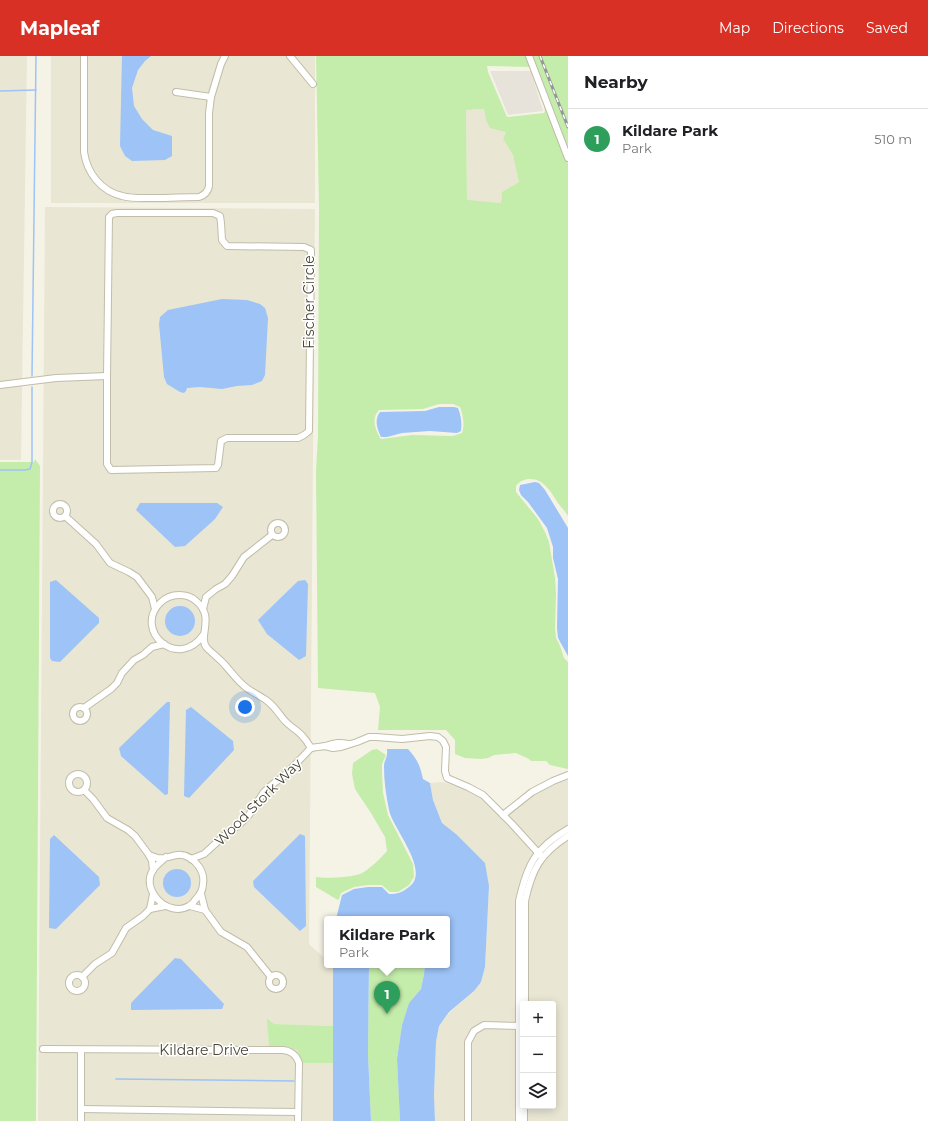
<!DOCTYPE html>
<meta charset="utf-8">
<style>
body{margin:0;font-family:Montserrat,sans-serif;background:#f6f6f6;color:#202124}
.controls{position:absolute;right:12px;bottom:12px;display:grid;overflow:hidden;border-radius:4px;box-shadow:0 2px 10px #0003}
.controls button{width:36px;height:36px;display:grid;place-items:center;padding:0;border:0;border-bottom:1px solid #e0e0e0;background:#fff;color:#202124;font:20px sans-serif}
.you{position:absolute;left:245px;top:651px;width:14px;height:14px;margin:-10px;border:3px solid #fff;border-radius:50%;background:#1a73e8;box-shadow:0 0 0 6px #1a73e833}
.badge{display:grid;place-items:center;width:26px;height:26px;border-radius:50%;background:#d93025;color:#fff;font-size:13px;font-weight:700}
.pin{position:absolute;translate:-50% -33px;filter:drop-shadow(0 1px 2px #0008)}
.pin::after{content:'';position:absolute;top:21px;width:14px;height:12px;background:inherit;clip-path:polygon(0 0,100% 0,50% 100%)}
.popup{position:absolute;left:324px;top:860px;width:126px;height:52px;box-sizing:border-box;display:grid;place-content:center;border-radius:4px;background:#fff;filter:drop-shadow(0 1px 3px #0005);font-size:13px;white-space:nowrap;color:#757577}
.popup b{font-size:15px;color:#202124}
.popup::after{content:'';position:absolute;left:50%;top:100%;margin-left:-8px;border:8px solid transparent;border-top-color:#fff}
.list{margin:0;padding:0;list-style:none}
h2{display:flex;justify-content:space-between;align-items:center;height:52px;margin:0;padding:0 16px;font-size:17px}
h2 small{font-size:13px;font-weight:400;color:#757577}
.list li{display:grid;grid-template-columns:26px 1fr auto;gap:12px;align-items:center;box-sizing:border-box;height:60px;padding:0 16px;border-top:1px solid #e0e0e0}
.list b{display:block;font-size:15px;white-space:nowrap}
.list p{margin:0;font-size:13px;white-space:nowrap;color:#757577}
.list em{font-size:13px;font-style:normal;color:#757577}
.icon{flex:none;width:22px;height:22px;fill:none;stroke:currentColor;stroke-width:2;stroke-linecap:round;stroke-linejoin:round}
.map{position:relative;flex:none;width:568px;height:1065px;overflow:hidden}
header{display:flex;align-items:center;gap:24px;box-sizing:border-box;height:56px;padding:0 20px;background:#d93025;color:#fff}
header strong{font-size:19px}
nav{display:flex;gap:22px;margin-inline-start:auto;font-size:14px}
main{display:flex}
aside{flex:1;background:#fff}
.map>svg:first-child{display:block}
.residential{fill:#e9e6d4;fill-rule:evenodd}
.industrial{fill:#e7e3db}
.green{fill:#c4ecab;fill-rule:evenodd}
.water{fill:#9dc3f7}
.lines{fill:none;stroke-linecap:round;stroke-linejoin:round}
.stream{stroke:#9dc3f7;stroke-width:1.5}
.minor-casing{stroke:#c1bda8;stroke-width:8}
.minor{stroke:#fff;stroke-width:6}
.rail-casing{stroke:#969696;stroke-width:3}
.rail{stroke:#fff;stroke-width:1.5;stroke-dasharray:4.5;stroke-linecap:butt}
.labels{text-anchor:middle;dominant-baseline:central;stroke-width:3;stroke-linejoin:round;paint-order:stroke}
.street-label{font-size:14px;fill:#484435;stroke:#fff}
</style>
<header>
<strong>Mapleaf</strong>
<nav><a>Map</a><a>Directions</a><a>Saved</a></nav>
</header>
<main>
<div class="map">
<svg width="568" height="1065" viewBox="0 0 568 1065">
<rect width="100%" height="100%" fill="#f5f3e6"/>
<!-- residential -->
<g class="residential">
<polygon points="0,0 27,0 21,404 0,404"/>
<rect x="51" y="0" width="264" height="147"/>
<polygon points="484,53 486,64 506,76 503,83 513,99 516,109 519,126 502,136 501,147 467,145 466,54"/>
<polygon points="45,151 315,153 309,888 327,904 327,909 333,909 333,970 274,968 268,962 269,991 288,991 297,994 303,1007 333,1007 333,1065 38,1065"/>
<path d="M 568,723 L 568,1065 L 435,1065 L 434,1039 L 436,986 L 439,970 L 450,956 L 474,935 L 481,926 L 485,911 L 489,830 L 456,778 L 442,767 L 433,744 L 430,727 L 443,726 L 466,732 L 480,741 L 503,763 L 519,749 L 540,734 ZM 523,948 L 553,948 L 553,1050 L 523,1050 Z"/>
</g>
<!-- industrial -->
<polygon class="industrial" points="490,15 531,15 543,55 508,59"/>
<!-- green -->
<g class="green">
<path d="M 316,0 L 526,0 L 530,11 L 487,10 L 488,16 L 507,61 L 544,57 L 545,55 L 544,50 L 545,48 L 568,108 L 568,460 C 565,455 561,451 558,447 C 551,436 544,423 530,423 C 524,423 520,425 516,430 L 516,436 L 538,463 L 545,476 L 549,486 L 555,522 L 556,538 L 555,572 L 556,582 L 560,590 L 564,602 L 568,606 L 568,713 L 550,709 L 546,705 L 531,705 L 529,703 L 516,697 L 494,699 L 488,702 L 481,703 L 465,702 L 455,698 L 455,684 L 446,674 L 378,674 L 380,651 L 375,637 L 318,632 L 316,415 L 318,380 L 319,150 ZM 484,53 L 486,64 L 490,72 L 506,76 L 503,83 L 513,99 L 519,126 L 502,136 L 501,147 L 467,144 L 466,54 ZM 439,348 L 453,348 L 460,351 C 463,359 465,369 462,377 L 456,379 L 452,380 L 412,379 L 381,383 L 380,382 C 375,372 371,363 379,354 L 423,353 Z"/>
<polygon points="531,0 568,0 568,95 547,41 548,40"/>
<polygon points="35,403 40,410 36,1065 0,1065 0,406 34,406"/>
<path d="M 377,693 L 386,699 L 382,708 L 382,717 L 383,737 L 388,759 L 413,808 L 414,821 L 409,829 L 398,836 L 390,836 L 382,829 L 368,829 L 354,831 L 341,837 L 339,843 L 338,844 L 316,831 L 316,821 C 325,823 352,821 360,818 C 369,814 381,802 387,795 L 385,781 L 371,757 L 355,733 L 352,718 L 353,707 L 372,694 Z"/>
<polygon points="369,909 425,909 424,918 421,933 409,947 402,969 397,1003 400,1065 371,1065 368,998"/>
<polygon points="267,962 274,968 333,970 333,1007 303,1007 297,994 288,991 269,991"/>
</g>
<!-- water -->
<g class="water">
<polygon points="122,0 151,0 145,5 138,14 132,32 134,50 142,63 153,74 172,80 172,100 165,104 132,105 125,100 120,90"/>
<polygon points="222,243 247,244 260,248 265,252 268,262 265,319 262,325 252,329 237,330 222,333 200,331 187,332 186,335 184,337 180,336 167,328 164,321 159,268 160,261 168,254"/>
<path d="M 439,351 L 454,351 L 458,352 C 461,359 462,367 461,375 L 457,377 L 430,375 L 402,377 L 387,381 L 381,381 C 377,372 374,364 380,356 L 425,355 Z"/>
<polygon points="535,426 539,427 545,434 568,472 568,600 558,582 557,572 558,523 553,502 553,491 547,472 528,446 521,439 519,434 520,429"/>
<polygon points="140,447 217,447 223,451 215,463 185,490 175,491 136,454"/>
<polygon points="56,524 99,562 99,567 60,606 52,605 50,602 50,526"/>
<polygon points="305,524 308,528 306,600 299,604 267,578 258,564 298,525"/>
<circle cx="180" cy="565" r="15"/>
<polygon points="167,646 170,646 168,738 165,739 121,700 119,692"/>
<polygon points="191,651 233,685 234,694 189,742 184,740 186,654"/>
<path d="M 387,693 L 408,693 C 417,703 420,709 423,723 L 430,727 L 433,744 L 442,767 L 456,778 L 485,807 L 489,830 L 485,911 L 481,926 L 474,935 L 449,956 L 439,970 L 436,986 L 434,1039 L 435,1065 L 400,1065 L 397,1003 L 402,969 L 409,947 L 421,933 L 424,918 L 425,909 L 447,909 L 447,863 L 336,863 L 342,839 L 354,833 L 368,831 L 382,831 L 389,838 C 398,838 401,837 409,831 C 431,815 393,773 389,754 C 386,739 384,725 384,711 C 384,703 388,703 387,693 Z"/>
<polygon points="300,778 305,780 306,870 300,875 254,831 253,825"/>
<polygon points="54,779 99,821 100,829 56,873 49,872 50,783"/>
<circle cx="177" cy="827" r="14"/>
<polygon points="175,902 181,903 224,948 222,953 131,954 131,947"/>
<polygon points="333,909 369,909 368,998 371,1065 333,1065"/>
</g>
<g class="lines">
<!-- stream -->
<g class="stream">
<polyline points="0,35 36,34"/>
<polyline points="32,320 36,0"/>
<polyline points="0,414 25,414 30,413 32,406 32,331"/>
<polyline points="116,1023 294,1025"/>
</g>
<defs>
<g id="minor">
<path d="M 84,0 L 84,96 C 87,117 101,135 122,140 C 133,143 145,142 156,142 C 170,142 185,141 199,141 C 205,139 208,136 209,130 L 209,57 L 211,41 L 221,8 L 225,0"/>
<polyline points="290,0 313,28"/>
<polyline points="529,0 568,102"/>
<polyline points="176,36 211,41"/>
<polygon points="117,157 213,157 220,160 221,167 222,184 227,190 304,191 311,194 309,375 304,379 298,382 227,382 221,385 218,409 216,412 111,414 107,408 107,320 109,161 112,158"/>
<polyline points="0,329 56,322 107,320"/>
<circle cx="60" cy="455" r="7"/>
<polyline points="65,460 96,488 110,507 129,516 137,521 152,541 155,553"/>
<circle cx="278" cy="474" r="7"/>
<polyline points="203,553 206,541 216,533 225,528 232,520 244,501 272,479"/>
<path d="M 204,578 C 178,616 133,574 160,547 C 165,542 172,539 179,539 C 185,539 192,541 196,545 C 216,561 197,581 207,592 C 213,598 220,603 225,609 C 232,617 239,627 248,633 C 254,637 260,640 266,644 C 276,651 279,659 286,666 C 292,672 300,676 304,682 C 307,685 309,689 311,692"/>
<circle cx="80" cy="658" r="7"/>
<polyline points="84,652 111,633 117,627 122,617 134,604 143,599 152,591 164,588"/>
<polyline points="325,690 333,692 341,691 357,686 369,681 376,681 402,683 430,680 438,681 443,685 446,691 445,715 447,722 468,731 483,739 512,768 542,801"/>
<path d="M 311,692 C 316,691 320,691 325,690 C 336,687 337,686 349,688"/>
<circle cx="78" cy="727" r="9"/>
<polyline points="84,734 93,743 107,762 128,774 135,780 149,799 152,805 153,814"/>
<polyline points="503,759 532,736 553,725 568,719"/>
<path d="M 149,799 C 152,800 155,801 157,802 C 169,804 177,794 190,802 C 199,808 205,818 203,828 C 203,835 200,839 195,844 C 194,846 191,849 189,850 C 168,862 140,834 153,814 C 156,809 162,805 166,801"/>
<polyline points="191,803 204,798 226,778 239,769 249,759 264,736 274,727 283,721 311,692"/>
<polyline points="201,838 205,854 221,876 247,891 271,921"/>
<polyline points="190,850 205,854"/>
<polyline points="150,853 165,850"/>
<circle cx="276" cy="926" r="7"/>
<circle cx="77" cy="927" r="8"/>
<polyline points="82,921 95,908 112,897 126,872 143,860 150,853 153,838"/>
<path d="M 525,948 L 525,845 C 532,813 540,798 568,780"/>
<path d="M 43,993 L 283,994 C 291,995 296,998 299,1007 L 298,1065"/>
<polyline points="81,1053 298,1056"/>
<polyline points="81,1065 81,994"/>
<polyline points="468,1065 468,986 474,975 484,969 522,970"/>
<path d="M 519,1065 L 519,845 C 527,809 535,792 568,773"/>
<polyline points="524,1065 524,1050"/>
</g>
</defs>
<!-- minor casing -->
<use href="#minor" class="minor-casing"/>
<!-- minor -->
<use href="#minor" class="minor"/>
<defs>
<polyline id="rail" points="540,0 568,71"/>
</defs>
<!-- rail casing -->
<use href="#rail" class="rail-casing"/>
<!-- rail -->
<use href="#rail" class="rail"/>
</g>
<g class="labels">
<!-- street labels -->
<g class="street-label">
<text transform="translate(309 246) rotate(-90)">Fischer Circle</text>
<text transform="translate(258 746) rotate(-45)">Wood Stork Way</text>
<text x="204" y="994">Kildare Drive</text>
</g>
</g>
</svg>
<div class="controls">
<button>+</button>
<button>−</button>
<button><svg class="icon" aria-label="layers" viewBox="0 0 24 24"><path d="M12 4l9 5-9 5-9-5zM3 14l9 5 9-5"/></svg></button>
</div>
<div class="you"></div>
<div class="pin badge" style="left:387px;top:958px;background:#2e9e5b">1</div>
<div class="popup"><b>Kildare Park</b>Park</div>
</div>
<aside>
<h2>Nearby<small></small></h2>
<ul class="list">
<li><span class="badge" style="background:#2e9e5b">1</span><div><b>Kildare Park</b><p>Park</p></div><em>510 m</em></li>
</ul>
</aside>
</main>
